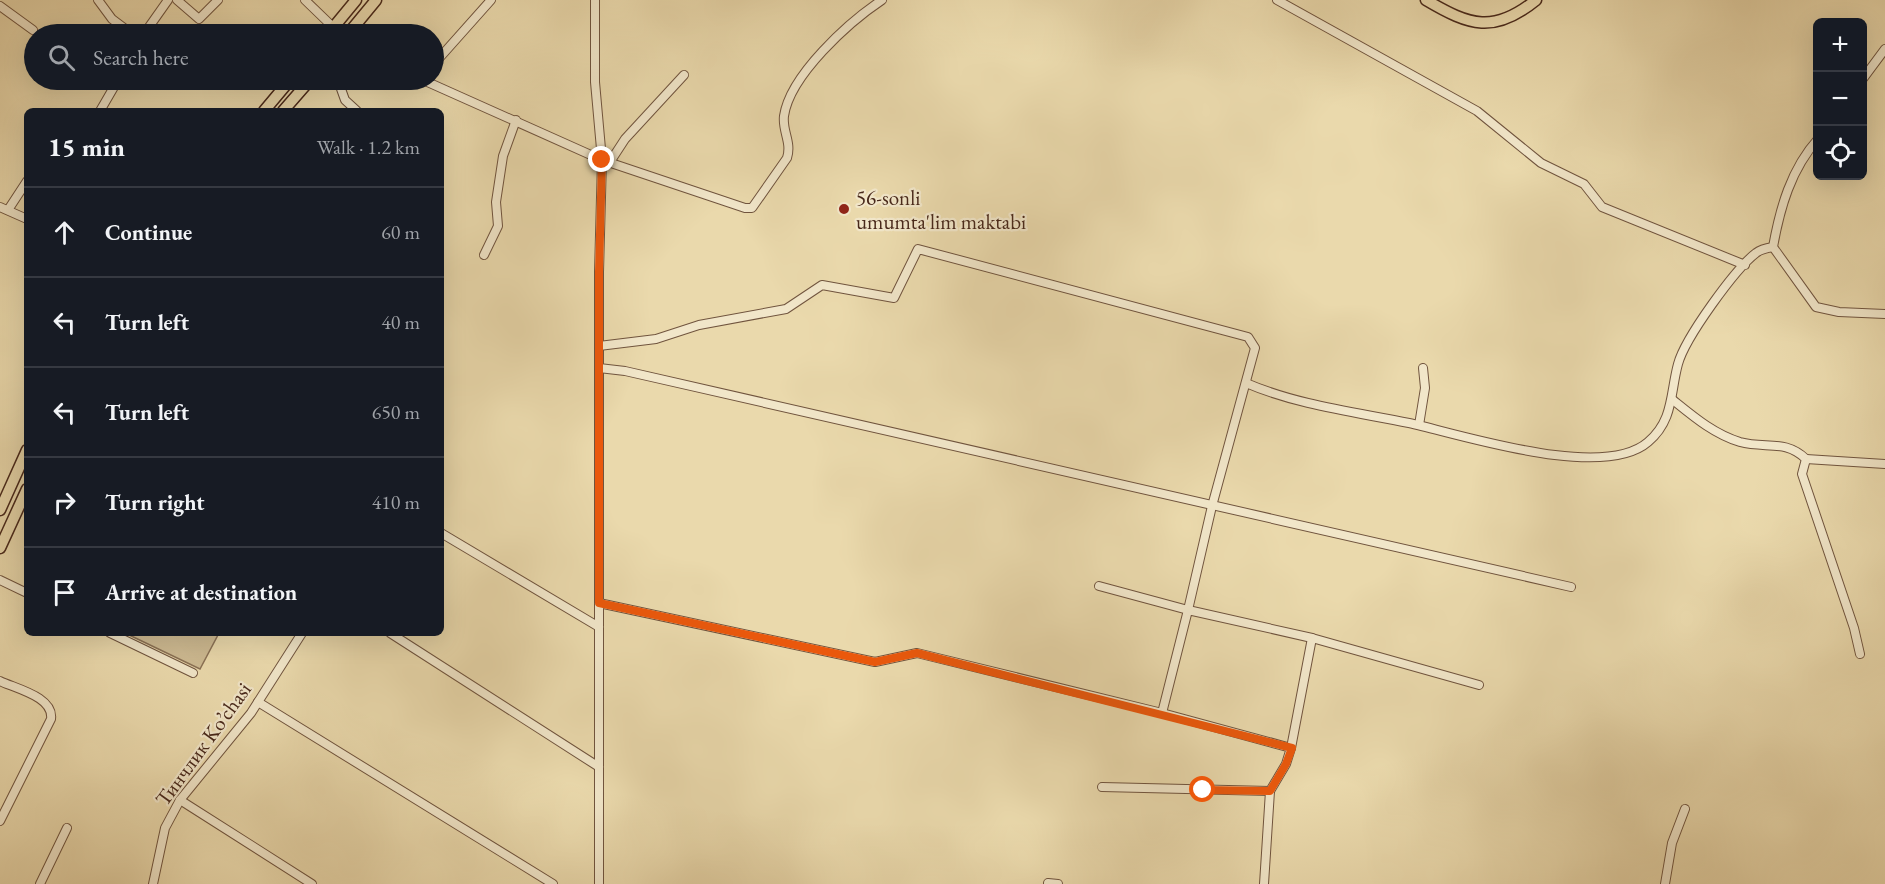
<!DOCTYPE html>
<meta charset="utf-8">
<style>
body{margin:0;font-family:"EB Garamond",serif;background:#242831;color:#f1f3f6}
.controls{position:absolute;right:18px;top:18px;display:grid;overflow:hidden;border-radius:9px;box-shadow:0 6px 24px #0002}
.controls button{width:54px;height:54px;display:grid;place-items:center;padding:0;border:0;border-bottom:2px solid #363941;background:#171b24;color:#f1f3f6;font:30px sans-serif}
.stop{position:absolute;width:18px;height:18px;margin:-14px;border:4px solid #ea580c;border-radius:50%;background:#fff}
.stop.end{background:#ea580c;border-color:#fff;box-shadow:0 2px 6px #0008}
.list{margin:0;padding:0;list-style:none}
h2{display:flex;justify-content:space-between;align-items:center;height:78px;margin:0;padding:0 24px;font-size:26px}
h2 small{font-size:20px;font-weight:400;color:#9ea1a6}
.list li{display:grid;grid-template-columns:39px 1fr auto;gap:18px;align-items:center;box-sizing:border-box;height:90px;padding:0 24px;border-top:2px solid #363941}
.list b{display:block;font-size:22px;white-space:nowrap}
.list em{font-size:20px;font-style:normal;color:#9ea1a6}
.icon{flex:none;width:33px;height:33px;fill:none;stroke:currentColor;stroke-width:2;stroke-linecap:round;stroke-linejoin:round}
.map{position:relative;flex:none;width:1885px;height:884px;overflow:hidden}
.search{position:absolute;background:#171b24;box-shadow:0 6px 24px #0002;left:24px;top:24px;width:420px;height:66px;display:flex;align-items:center;gap:15px;box-sizing:border-box;padding:0 21px;border-radius:33px;color:#9ea1a6;font-size:22px}
.panel{position:absolute;background:#171b24;box-shadow:0 6px 24px #0002;left:24px;top:108px;width:420px;height:528px;border-radius:9px}
.map>svg:first-child{display:block}
.green{fill:#cebb93;stroke:#8b7256;stroke-width:1.5}
.lines{fill:none;stroke-linecap:round;stroke-linejoin:round}
.minor-casing{stroke:#70543e;stroke-width:10}
.major-casing{stroke:#48281a;stroke-width:13}
.minor{stroke:#f1e6c9;stroke-width:8}
.major{stroke:#ead9ac;stroke-width:10}
.route{stroke:#ea580c;stroke-width:8}
.poi-dot{fill:#8f2418;stroke:#f1e6c9;stroke-width:2}
.labels{text-anchor:middle;dominant-baseline:central;stroke-width:4.5;stroke-linejoin:round;paint-order:stroke}
.poi-label{font-size:21px;fill:#48281a;stroke:#f1e6c9;text-anchor:start}
.street-label{font-size:21px;fill:#48281a;stroke:#f1e6c9}
</style>
<div class="map">
<svg width="1885" height="884" viewBox="0 0 1885 884">
<rect width="100%" height="100%" fill="#ead9ac"/>
<filter id="stains"><feTurbulence type="fractalNoise" baseFrequency=".00333" numOctaves="4"/><feColorMatrix values="0 0 0 0 .2 0 0 0 0 .09 0 0 0 0 .02 0 0 0 .5 -.17"/></filter>
<radialGradient id="worn" r=".72"><stop offset=".6" stop-color="#630" stop-opacity="0"/><stop offset="1" stop-color="#630" stop-opacity=".3"/></radialGradient>
<!-- green -->
<polygon class="green" points="125,633 219,633 200,669"/>
<g class="lines">
<defs>
<g id="minor">
<polyline points="98,0 112,19 132,34"/>
<polyline points="177,0 199,19 218,0"/>
<polyline points="305,0 334,28"/>
<polyline points="595,0 595,82 602,160 599,272 599,884"/>
<polyline points="1277,0 1477,111 1541,163 1584,184 1602,207 1745,265"/>
<polyline points="0,6 33,30"/>
<polyline points="144,34 168,0"/>
<polyline points="434,64 491,0"/>
<path d="M 423,80 L 602,160 L 745,208 L 752,208 L 787,158 C 792,142 782,131 784,116 C 790,75 849,22 882,0"/>
<polyline points="1862,80 1885,49"/>
<polyline points="340,86 345,100 357,111"/>
<polyline points="100,111 118,80"/>
<path d="M 1818,139 C 1791,169 1780,208 1773,247 L 1816,307 L 1839,312 L 1885,314"/>
<polyline points="610,162 625,139 684,75"/>
<polyline points="0,207 27,219"/>
<polyline points="8,210 27,181"/>
<polyline points="484,255 498,226 496,202 503,156 516,120"/>
<polyline points="599,346 656,339 699,325 786,309 822,285 894,298 918,249 1248,337 1255,348 1212,506 1188,610 1099,586"/>
<polyline points="599,368 625,371 1571,587"/>
<path d="M 1246,383 C 1297,405 1355,412 1409,423 C 1463,435 1603,481 1648,442 C 1674,420 1670,393 1678,364 C 1685,338 1735,269 1756,253 C 1761,249 1767,248 1773,247"/>
<path d="M 1673,400 C 1694,417 1714,434 1740,442 C 1766,449 1785,439 1806,459 L 1802,474 L 1854,628 L 1860,654"/>
<polyline points="1419,425 1425,388 1423,368"/>
<polyline points="1806,459 1885,464"/>
<polyline points="441,533 599,627"/>
<polyline points="0,580 27,593"/>
<polyline points="599,603 875,662 917,653 1162,713 1188,610 1312,638 1479,685"/>
<polyline points="110,633 193,673"/>
<polyline points="390,633 599,767"/>
<path d="M 0,681 C 17,689 54,697 51,719 L 0,821"/>
<polyline points="258,702 553,884"/>
<polyline points="1162,713 1291,748"/>
<polyline points="1102,787 1270,791 1286,764 1291,748 1312,638"/>
<polyline points="180,800 312,884"/>
<polyline points="1048,883 1058,884"/>
<polyline points="40,884 67,828"/>
<polyline points="153,884 165,828 180,800 251,713 302,633"/>
<polyline points="1264,884 1270,791"/>
<polyline points="1665,884 1672,843 1685,809"/>
</g>
<g id="major">
<path d="M 1426,0 C 1470,26 1494,34 1536,0"/>
<polyline points="328,34 356,0"/>
<polyline points="348,34 376,0"/>
<polyline points="264,111 290,80"/>
<polyline points="283,111 310,80"/>
<polyline points="0,510 27,450"/>
<polyline points="0,548 27,489"/>
</g>
</defs>
<!-- minor casing -->
<use href="#minor" class="minor-casing"/>
<!-- major casing -->
<use href="#major" class="major-casing"/>
<!-- minor -->
<use href="#minor" class="minor"/>
<!-- major -->
<use href="#major" class="major"/>
</g>
<g class="lines">
<!-- route -->
<polyline class="route" points="602,160 599,272 599,603 875,662 917,653 1292,748 1286,764 1270,791 1203,790"/>
</g>
<!-- markers -->
<circle class="poi-dot" cx="844" cy="209" r="6"/>
<g class="labels">
<!-- poi labels -->
<g class="poi-label">
<text x="856" y="197">56-sonli<tspan x="856" dy="24">umumta'lim maktabi</tspan></text>
</g>
<!-- street labels -->
<g class="street-label">
<text transform="translate(203 744) rotate(-54)">Тинчлик Ko’chasi</text>
</g>
</g>
<rect width="100%" height="100%" filter="url(#stains)"/>
<rect width="100%" height="100%" fill="url(#worn)"/>
</svg>
<div class="controls">
<button>+</button>
<button>−</button>
<button><svg class="icon" aria-label="locate" viewBox="0 0 24 24"><circle cx="12" cy="12" r="6"/><path d="M12 2v4M12 18v4M2 12h4M18 12h4"/></svg></button>
</div>
<div class="stop" style="left:1203px;top:790px"></div>
<div class="stop end" style="left:602px;top:160px"></div>
<div class="search"><svg class="icon" aria-label="search" viewBox="0 0 24 24"><circle cx="10" cy="10" r="6"/><path d="M15 15l6 6"/></svg>Search here</div>
<section class="panel">
<h2>15 min<small>Walk · 1.2 km</small></h2>
<ul class="list">
<li><svg class="icon" aria-label="ahead" viewBox="0 0 24 24"><path d="M12 20V5M6 11l6-6 6 6"/></svg><div><b>Continue</b></div><em>60 m</em></li>
<li><svg class="icon" aria-label="left" viewBox="0 0 24 24"><path d="M17 20v-9H6M10 6l-5 5 5 5"/></svg><div><b>Turn left</b></div><em>40 m</em></li>
<li><svg class="icon" aria-label="left" viewBox="0 0 24 24"><path d="M17 20v-9H6M10 6l-5 5 5 5"/></svg><div><b>Turn left</b></div><em>650 m</em></li>
<li><svg class="icon" aria-label="right" viewBox="0 0 24 24"><path d="M7 20v-9h11M14 6l5 5-5 5"/></svg><div><b>Turn right</b></div><em>410 m</em></li>
<li><svg class="icon" aria-label="arrive" viewBox="0 0 24 24"><path d="M6 21V4h12l-3 4 3 4H6"/></svg><div><b>Arrive at destination</b></div></li>
</ul>
</section>
</div>
